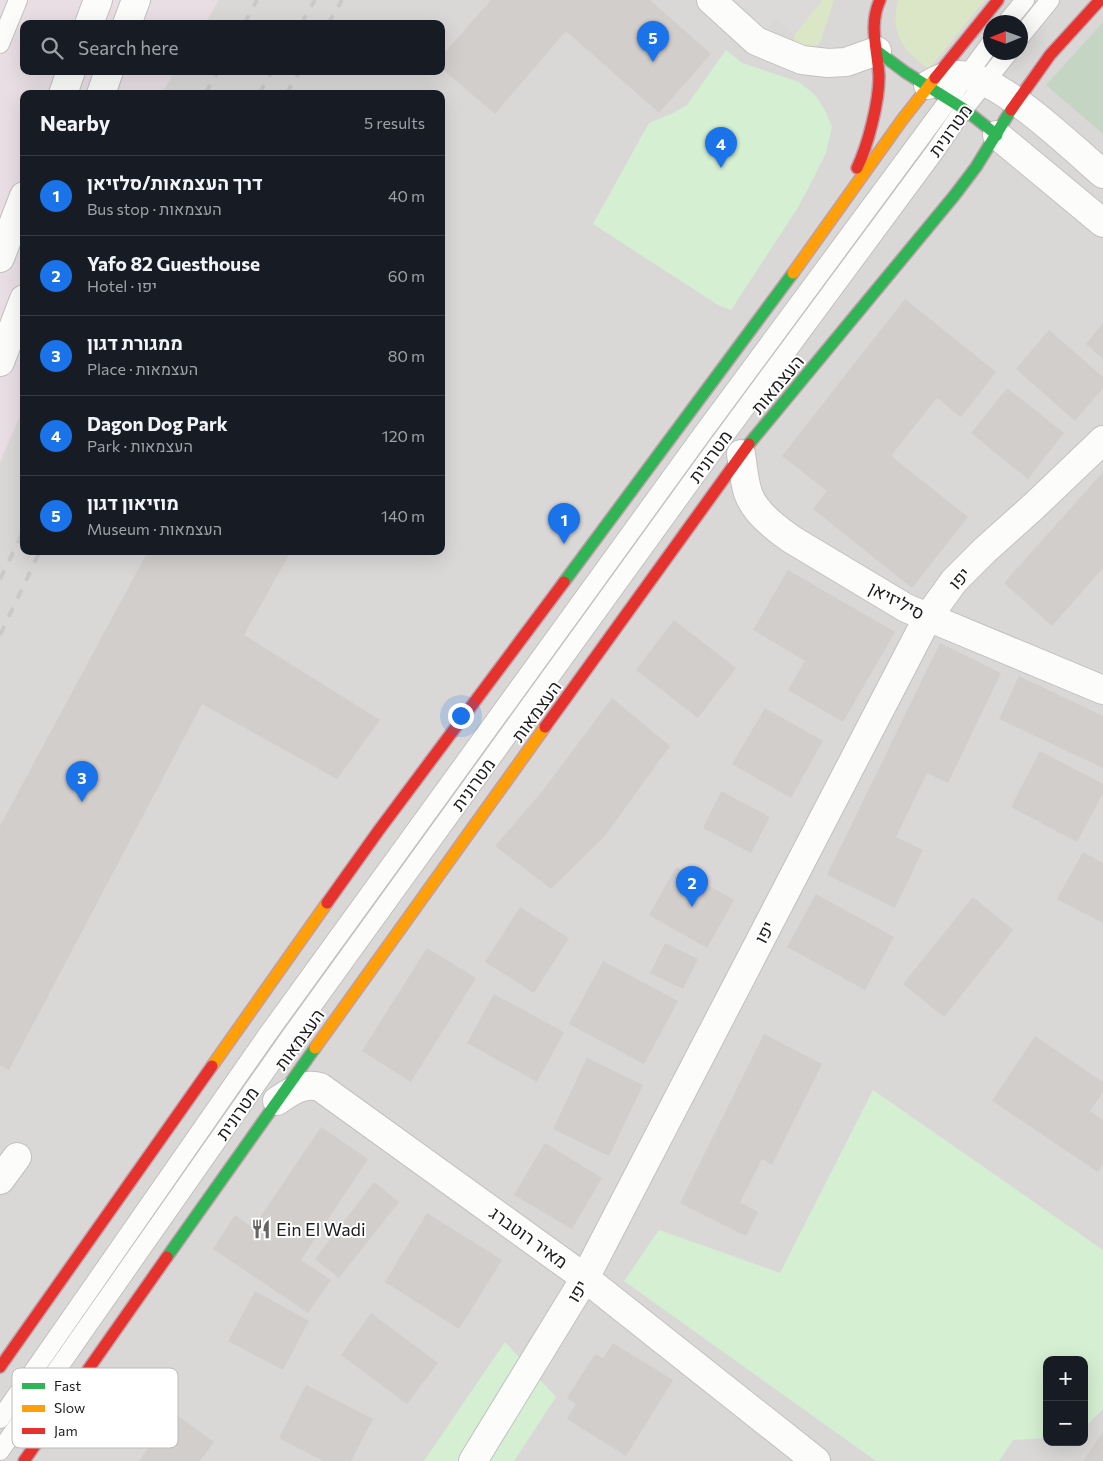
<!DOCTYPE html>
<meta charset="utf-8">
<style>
body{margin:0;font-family:Commissioner,Heebo,sans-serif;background:#20242c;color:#f1f3f6}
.controls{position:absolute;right:15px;bottom:15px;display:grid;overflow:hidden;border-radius:10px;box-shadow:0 5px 20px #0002}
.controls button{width:45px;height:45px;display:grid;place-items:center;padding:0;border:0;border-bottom:1px solid #363941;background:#171b24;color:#f1f3f6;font:25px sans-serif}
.compass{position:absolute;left:983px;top:15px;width:45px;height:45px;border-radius:50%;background:#171b24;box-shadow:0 5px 20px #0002;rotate:269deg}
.you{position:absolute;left:460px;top:715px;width:18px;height:18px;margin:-12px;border:4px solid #fff;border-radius:50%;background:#1a73e8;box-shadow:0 0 0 8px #1a73e833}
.badge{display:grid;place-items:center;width:32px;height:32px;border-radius:50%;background:#1a73e8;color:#fff;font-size:16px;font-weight:700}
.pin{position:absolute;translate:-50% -41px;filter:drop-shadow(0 1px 2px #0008)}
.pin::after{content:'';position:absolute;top:26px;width:18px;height:15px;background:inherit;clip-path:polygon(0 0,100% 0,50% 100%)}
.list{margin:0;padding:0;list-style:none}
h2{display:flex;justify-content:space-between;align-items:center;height:65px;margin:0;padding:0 20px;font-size:21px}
h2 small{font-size:16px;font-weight:400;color:#9ea1a6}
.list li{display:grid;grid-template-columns:32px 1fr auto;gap:15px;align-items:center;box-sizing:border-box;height:80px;padding:0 20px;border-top:1px solid #363941}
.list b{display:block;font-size:19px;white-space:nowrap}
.list p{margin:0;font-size:16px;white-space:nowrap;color:#9ea1a6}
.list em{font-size:16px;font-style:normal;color:#9ea1a6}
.icon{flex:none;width:28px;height:28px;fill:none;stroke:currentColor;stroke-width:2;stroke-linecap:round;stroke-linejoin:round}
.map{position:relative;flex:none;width:1103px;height:1461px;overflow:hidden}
.search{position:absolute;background:#171b24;box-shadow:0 5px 20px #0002;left:20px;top:20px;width:425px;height:55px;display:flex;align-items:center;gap:12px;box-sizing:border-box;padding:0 18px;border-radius:10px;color:#9ea1a6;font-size:19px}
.panel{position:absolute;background:#171b24;box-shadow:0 5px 20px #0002;left:20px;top:90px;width:425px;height:465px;border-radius:10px}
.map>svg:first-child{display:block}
.residential{fill:#dad8d7;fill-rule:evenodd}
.industrial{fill:#e8dee4}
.grass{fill:#dae6c6}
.cemetery{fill:#c5d5c3}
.park{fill:#d4efd2}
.parking{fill:#dbdad9}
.building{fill:#d1cecc}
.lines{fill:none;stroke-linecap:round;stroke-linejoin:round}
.lane-casing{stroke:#c2c1c0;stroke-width:20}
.street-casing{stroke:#c2c1c0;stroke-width:30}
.fast-casing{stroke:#be9faa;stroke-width:14}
.slow-casing{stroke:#be9faa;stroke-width:14}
.jam-casing{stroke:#be9faa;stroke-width:14}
.lane{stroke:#fcfcfb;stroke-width:18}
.street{stroke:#fcfcfb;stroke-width:28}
.fast{stroke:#30b455;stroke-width:11}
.slow{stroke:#ff9f0a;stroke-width:11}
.jam{stroke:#e5322d;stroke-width:11}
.rail{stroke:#cac9c9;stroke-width:4;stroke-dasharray:10 10;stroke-linecap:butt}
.labels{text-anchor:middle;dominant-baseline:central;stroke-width:4;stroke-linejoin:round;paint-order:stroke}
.street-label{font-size:18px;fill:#1d1d1d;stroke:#fff}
.poi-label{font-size:18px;fill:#1d1d1d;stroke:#fff;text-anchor:start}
.key{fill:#fff;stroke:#bbb;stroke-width:1}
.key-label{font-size:14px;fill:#1d1d1d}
</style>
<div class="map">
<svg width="1103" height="1461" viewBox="0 0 1103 1461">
<rect width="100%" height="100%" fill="#ebe8e5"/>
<!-- residential -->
<path class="residential" d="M 0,0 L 1103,0 L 1103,1461 L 0,1461 ZM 990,22 L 1020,22 L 1020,52 L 990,52 ZM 24,24 L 441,24 L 441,71 L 24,71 ZM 24,94 L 441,94 L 441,551 L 24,551 ZM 1047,1360 L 1084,1360 L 1084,1442 L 1047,1442 Z"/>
<!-- industrial -->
<polygon class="industrial" points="0,0 219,0 205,24 24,24 24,71 175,71 161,94 24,94 24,407 0,462"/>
<!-- grass -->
<g class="grass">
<polygon points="822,0 834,0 820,43 812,50 794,44 794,35"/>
<path d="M 898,0 L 985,0 L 929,69 C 902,50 890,34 898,0 Z"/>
</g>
<!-- cemetery -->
<polygon class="cemetery" points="1103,22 1103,134 1046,85"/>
<!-- park -->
<g class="park">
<polygon points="726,50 742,63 799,82 815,95 825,110 832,127 826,153 811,183 797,209 731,310 718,305 593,224 649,123 671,114 687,105"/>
<polygon points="873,1090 1103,1250 1103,1409 1084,1428 1084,1360 1047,1360 1047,1438 1013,1440 999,1461 876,1461 624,1281 659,1230 780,1273"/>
<polygon points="505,1342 556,1397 514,1461 424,1461"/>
</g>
<!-- parking -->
<polygon class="parking" points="731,0 822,0 794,35 775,19 766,30"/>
<!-- building -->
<g class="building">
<polygon points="491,0 650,0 711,54 659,113 566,31 495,114 441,68 441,57"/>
<polygon points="905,299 996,372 961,417 937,398 891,456 968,517 912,588 813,509 827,491 782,456"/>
<polygon points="1103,323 1103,359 1086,344"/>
<polygon points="1049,330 1103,377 1103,388 1075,421 1016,369"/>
<polygon points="1007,388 1064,433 1028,479 971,433"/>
<polygon points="1103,472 1103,568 1052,626 1004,583"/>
<polygon points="148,551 291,551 244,635 380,720 337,779 202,704 9,1070 0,1065 0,826"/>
<polygon points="788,570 895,632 843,722 788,690 805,661 753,630"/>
<polygon points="674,620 736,668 698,718 636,670"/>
<polygon points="940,643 1001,673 948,783 927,773 896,837 923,850 895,908 827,875"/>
<polygon points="1019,676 1103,716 1103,768 999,719"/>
<polygon points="612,698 670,746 605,836 551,889 495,846 544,789"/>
<polygon points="765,708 823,741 791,798 732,764"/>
<polygon points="1040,751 1103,784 1103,793 1077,842 1011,807"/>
<polygon points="721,791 770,817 751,853 703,828"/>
<polygon points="1083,852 1103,863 1103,923 1057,899"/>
<polygon points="676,867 734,900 707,948 649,915"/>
<polygon points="816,894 894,937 865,990 787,947"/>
<polygon points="973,897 1013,930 944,1017 903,984"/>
<polygon points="520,907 569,938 534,993 485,962"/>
<polygon points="665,943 698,959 683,989 650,973"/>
<polygon points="427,948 476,978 411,1082 362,1051"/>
<polygon points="603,961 678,1001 644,1064 569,1024"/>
<polygon points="494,994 564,1032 537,1082 467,1043"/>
<polygon points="764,1034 822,1064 772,1165 762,1159 740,1202 758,1212 746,1236 680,1203"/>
<polygon points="1035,1036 1103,1082 1103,1092 1090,1111 1103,1120 1103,1164 1098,1172 992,1101"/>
<polygon points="587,1058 643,1085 609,1156 553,1129"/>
<polygon points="321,1127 368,1159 301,1260 331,1280 308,1313 213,1249 235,1215 253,1228"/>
<polygon points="545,1143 602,1178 572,1229 514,1195"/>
<polygon points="374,1182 399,1202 339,1278 315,1259"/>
<polygon points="427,1213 502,1260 459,1329 385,1282"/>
<polygon points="255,1291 309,1321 283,1370 228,1341"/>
<polygon points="371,1313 438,1363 407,1404 341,1355"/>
<polygon points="613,1343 673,1380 626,1456 567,1419 576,1404 567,1398 595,1354 603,1358"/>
<polygon points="306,1385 373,1419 351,1461 323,1461 279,1438"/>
<polygon points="174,1413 214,1442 200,1461 139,1461"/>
<polygon points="1103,1432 1103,1461 1083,1461"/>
</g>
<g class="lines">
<defs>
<g id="lane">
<polyline points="1007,22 1025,0"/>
<polyline points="1020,37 1050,0"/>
<polyline points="0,44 18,0"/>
<polyline points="0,1419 267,1035 702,434 990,44"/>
<polyline points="0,1451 290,1037 718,445 936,150 964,109 1009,52"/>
</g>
<g id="street">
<polyline points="711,0 756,41 802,60 828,63 846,62 877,51"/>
<polyline points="89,24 98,0"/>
<polyline points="127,24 136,0"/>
<path d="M 928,85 C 940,77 952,73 967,76 C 1004,82 1073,148 1103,174"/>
<polyline points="63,94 71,71"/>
<polyline points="101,94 109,71"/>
<polyline points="997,135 1103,223"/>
<polyline points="0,258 24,196"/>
<polyline points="0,362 24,299"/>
<path d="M 741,454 C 743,467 744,481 748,493 C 755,513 776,528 791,539 L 906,608 L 1103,690"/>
<path d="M 277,1101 C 290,1092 304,1082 320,1087 L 585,1278 L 816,1461"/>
<polyline points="0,1180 17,1157"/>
<polyline points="473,1461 585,1278 928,617 954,581 985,550 1033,507 1103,440"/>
</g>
<g id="fast">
<polyline points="877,51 905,72 964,109 997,135"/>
<polyline points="749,444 954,196 976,167 1011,110"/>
<polyline points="564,582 793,273"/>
<polyline points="167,1257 315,1048"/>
</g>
<g id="slow">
<polyline points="793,273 902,120 935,78"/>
<polyline points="315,1048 545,727"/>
<polyline points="212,1066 327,903"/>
</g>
<g id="jam">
<polyline points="935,78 998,0"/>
<polyline points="1011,110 1050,55 1100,0"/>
<path d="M 857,168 C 868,145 879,102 879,77 C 878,50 868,26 880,0"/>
<polyline points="545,727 749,444"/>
<polyline points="327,903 379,830 564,582"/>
<polyline points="0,1367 212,1066"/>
<polyline points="24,1461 167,1257"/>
</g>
</defs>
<!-- lane casing -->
<use href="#lane" class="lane-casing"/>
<!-- street casing -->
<use href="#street" class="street-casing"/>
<!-- fast casing -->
<use href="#fast" class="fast-casing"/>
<!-- slow casing -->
<use href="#slow" class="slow-casing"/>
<!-- jam casing -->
<use href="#jam" class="jam-casing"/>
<!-- lane -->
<use href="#lane" class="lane"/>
<!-- street -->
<use href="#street" class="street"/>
<!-- fast -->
<use href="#fast" class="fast"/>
<!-- slow -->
<use href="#slow" class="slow"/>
<!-- jam -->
<use href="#jam" class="jam"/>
<!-- rail -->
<g class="rail">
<polyline points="244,24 257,0"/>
<polyline points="301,24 315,0"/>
<polyline points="328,24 342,0"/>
<polyline points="205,94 218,71"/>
<polyline points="259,94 272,71"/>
<polyline points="286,94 300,71"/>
<polyline points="0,579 24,530"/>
<polyline points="0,635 40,551"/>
</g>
</g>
<!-- icons -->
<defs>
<symbol id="restaurant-bare" viewBox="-9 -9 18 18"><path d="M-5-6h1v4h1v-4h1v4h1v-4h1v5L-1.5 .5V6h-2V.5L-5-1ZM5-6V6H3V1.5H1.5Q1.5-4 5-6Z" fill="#656463" stroke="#fff" stroke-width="2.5" paint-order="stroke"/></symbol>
</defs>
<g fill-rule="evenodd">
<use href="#restaurant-bare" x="247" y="1215" width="28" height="28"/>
</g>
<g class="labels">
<!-- street labels -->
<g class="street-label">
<text transform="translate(950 130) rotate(-54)">מטרונית</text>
<text transform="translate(777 384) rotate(-50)">העצמאות</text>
<text transform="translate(710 456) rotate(-54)">מטרונית</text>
<text transform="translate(959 578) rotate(-49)">יפו</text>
<text transform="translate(897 600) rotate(28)">סיליזיאן</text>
<text transform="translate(536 711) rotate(-54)">העצמאות</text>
<text transform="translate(473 784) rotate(-54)">מטרונית</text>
<text transform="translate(764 932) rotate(-63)">יפו</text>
<text transform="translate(299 1039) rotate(-54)">העצמאות</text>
<text transform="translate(237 1113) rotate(-55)">מטרונית</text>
<text transform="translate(529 1237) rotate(36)">מאיר רוטברג</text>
<text transform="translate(577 1291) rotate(-59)">יפו</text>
</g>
<!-- poi labels -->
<g class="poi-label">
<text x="276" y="1229">Ein El Wadi</text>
</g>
</g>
<!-- legend -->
<rect x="12" y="1368" width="166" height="80" rx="8" class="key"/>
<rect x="22" y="1383" width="23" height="6" fill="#30b455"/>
<rect x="22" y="1405" width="23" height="7" fill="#ff9f0a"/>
<rect x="22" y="1428" width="23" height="6" fill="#e5322d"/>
<g class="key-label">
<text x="54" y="1391">Fast</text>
<text x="54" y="1413">Slow</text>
<text x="54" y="1436">Jam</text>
</g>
</svg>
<div class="controls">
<button>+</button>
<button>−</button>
</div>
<svg class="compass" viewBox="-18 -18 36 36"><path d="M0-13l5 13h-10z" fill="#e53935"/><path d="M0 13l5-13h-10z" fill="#9ea1a6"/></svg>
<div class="you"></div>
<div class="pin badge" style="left:564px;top:544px">1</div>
<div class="pin badge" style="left:692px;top:907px">2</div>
<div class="pin badge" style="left:82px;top:802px">3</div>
<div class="pin badge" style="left:721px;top:168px">4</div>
<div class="pin badge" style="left:653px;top:62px">5</div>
<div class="search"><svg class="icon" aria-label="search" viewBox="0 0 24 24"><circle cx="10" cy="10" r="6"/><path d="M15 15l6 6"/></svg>Search here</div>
<section class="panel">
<h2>Nearby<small>5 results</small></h2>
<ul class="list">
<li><span class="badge">1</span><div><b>דרך העצמאות/סלזיאן</b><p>Bus stop · העצמאות</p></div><em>40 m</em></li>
<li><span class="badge">2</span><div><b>Yafo 82 Guesthouse</b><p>Hotel · יפו</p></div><em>60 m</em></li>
<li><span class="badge">3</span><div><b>ממגורת דגון</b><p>Place · העצמאות</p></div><em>80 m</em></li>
<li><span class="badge">4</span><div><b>Dagon Dog Park</b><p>Park · העצמאות</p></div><em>120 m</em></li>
<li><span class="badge">5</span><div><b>מוזיאון דגון</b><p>Museum · העצמאות</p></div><em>140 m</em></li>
</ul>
</section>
</div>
